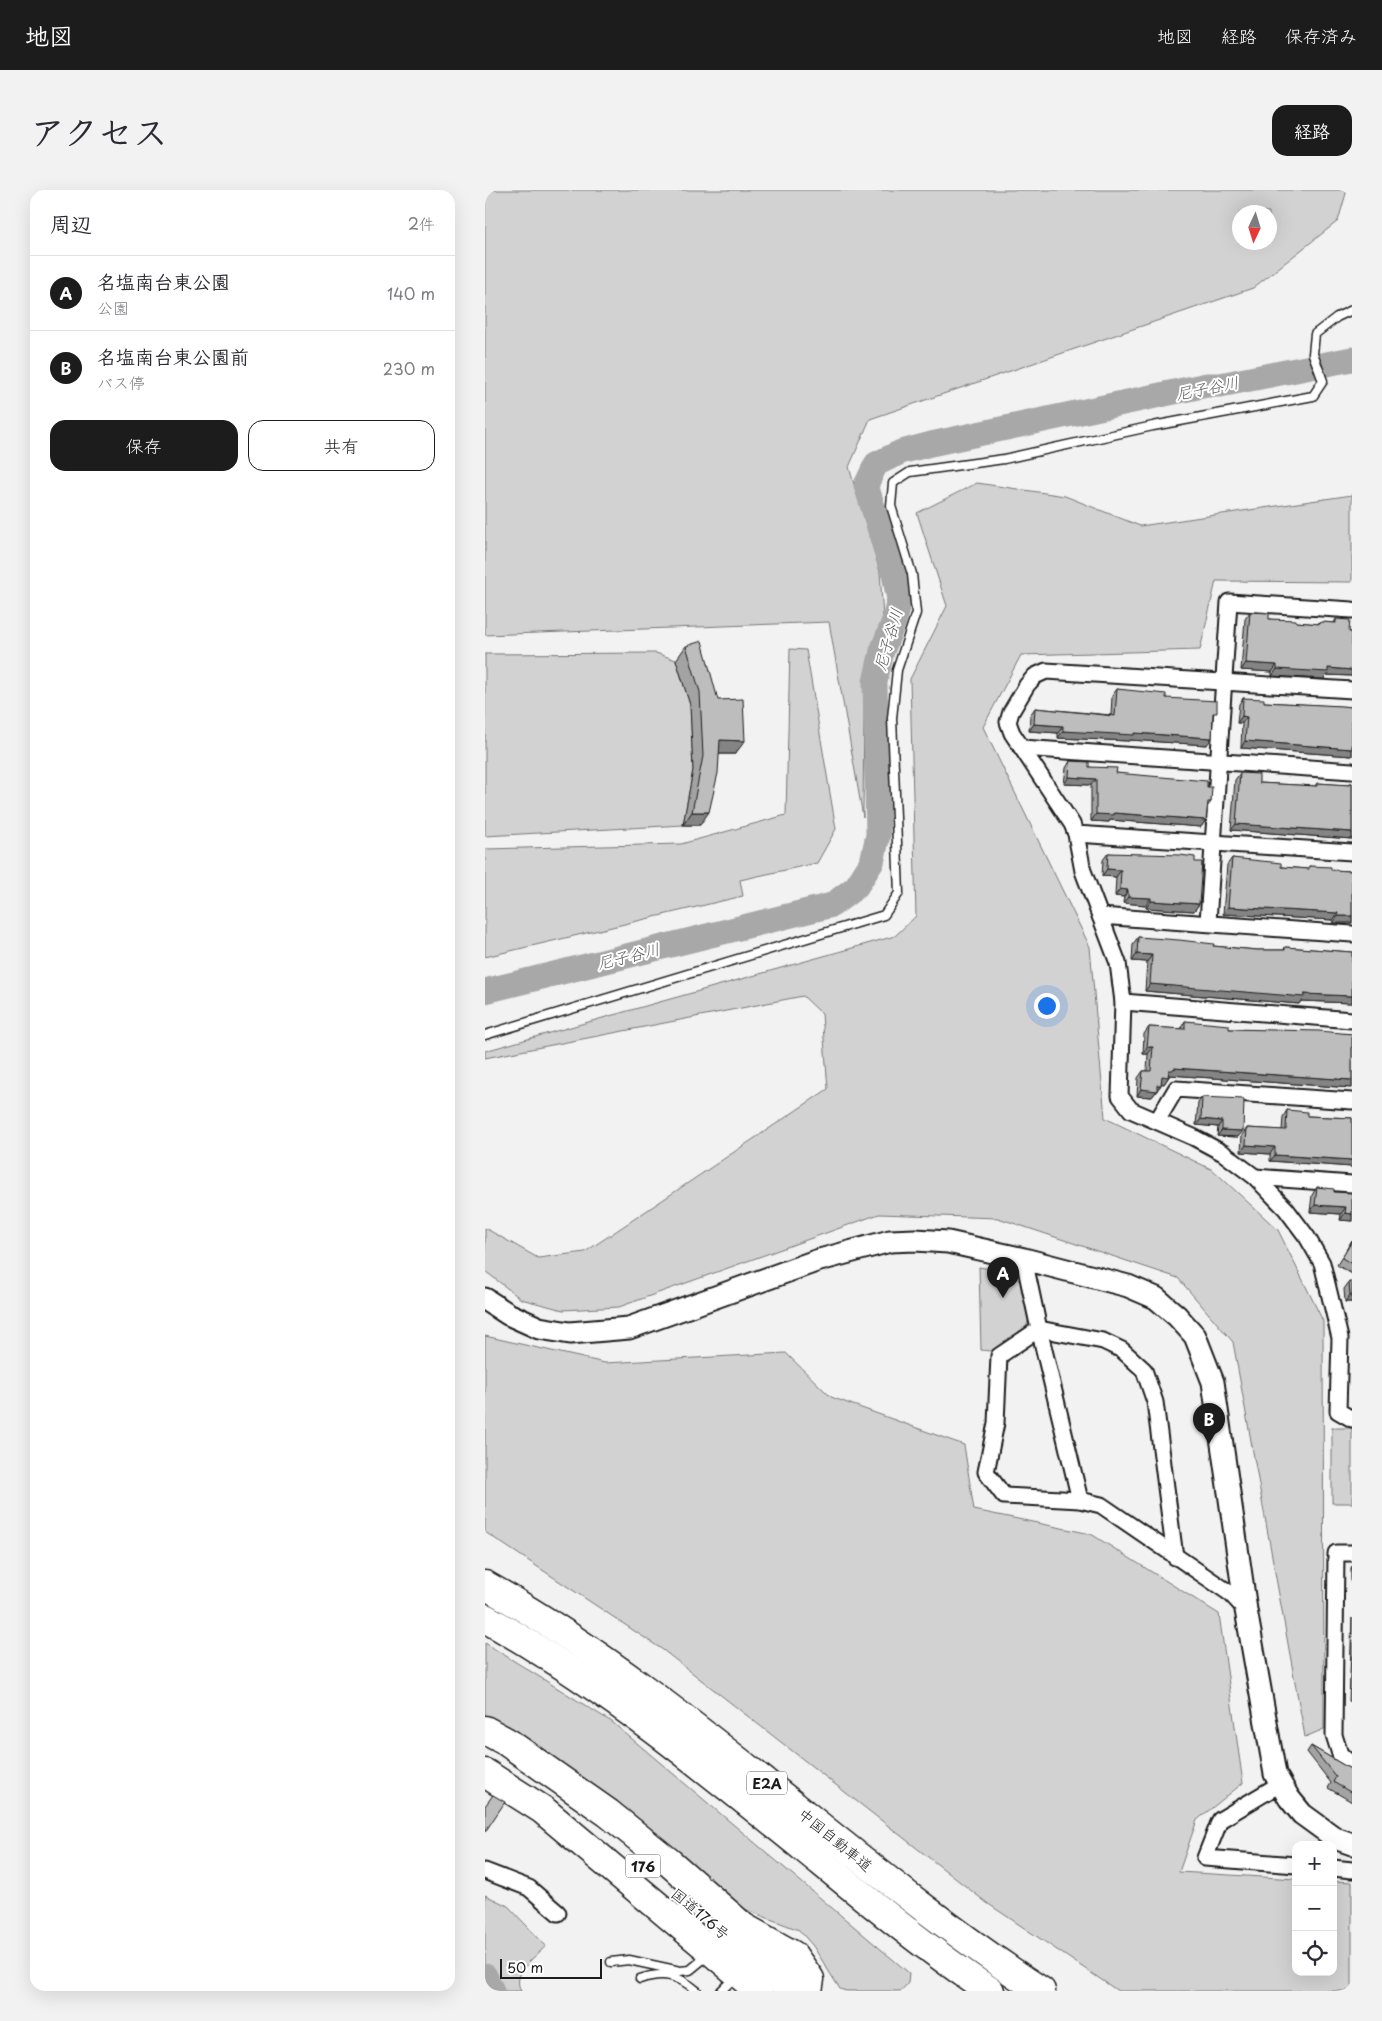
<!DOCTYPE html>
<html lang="ja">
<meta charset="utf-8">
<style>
body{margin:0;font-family:"Playpen Sans","Klee One",sans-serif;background:#f2f2f3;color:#2b2b33}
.controls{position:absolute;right:15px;bottom:15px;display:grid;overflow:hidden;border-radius:10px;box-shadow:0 5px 20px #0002}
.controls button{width:45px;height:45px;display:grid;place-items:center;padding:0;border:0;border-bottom:1px solid #e1e1e2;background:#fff;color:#2b2b33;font:25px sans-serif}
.compass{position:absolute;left:747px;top:15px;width:45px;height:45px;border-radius:50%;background:#fff;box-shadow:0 5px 20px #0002;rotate:184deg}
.scale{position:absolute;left:15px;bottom:12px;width:102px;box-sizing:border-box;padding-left:5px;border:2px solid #1c1c1c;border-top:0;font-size:14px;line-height:18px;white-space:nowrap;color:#1c1c1c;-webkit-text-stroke:4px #fff;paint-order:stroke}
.you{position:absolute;left:561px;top:815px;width:18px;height:18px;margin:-12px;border:4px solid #fff;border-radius:50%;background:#1a73e8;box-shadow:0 0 0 8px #1a73e833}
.badge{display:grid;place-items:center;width:32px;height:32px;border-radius:50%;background:#1c1c1c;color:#fff;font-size:16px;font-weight:700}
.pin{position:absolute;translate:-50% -41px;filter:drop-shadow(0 1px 2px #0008)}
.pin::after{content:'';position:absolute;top:26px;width:18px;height:15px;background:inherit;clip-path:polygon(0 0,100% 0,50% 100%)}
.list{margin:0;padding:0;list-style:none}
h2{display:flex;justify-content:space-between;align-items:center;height:65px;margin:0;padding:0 20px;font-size:21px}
h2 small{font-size:16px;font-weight:400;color:#7c7c81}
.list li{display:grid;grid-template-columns:32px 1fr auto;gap:15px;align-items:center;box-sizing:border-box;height:75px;padding:0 20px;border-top:1px solid #e1e1e2}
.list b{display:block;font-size:19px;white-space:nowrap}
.list p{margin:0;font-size:16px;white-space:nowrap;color:#7c7c81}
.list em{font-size:16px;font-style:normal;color:#7c7c81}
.actions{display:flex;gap:10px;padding:15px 20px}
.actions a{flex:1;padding:11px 0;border:1px solid #1c1c1c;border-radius:15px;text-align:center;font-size:18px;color:#1c1c1c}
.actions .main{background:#1c1c1c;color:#fff}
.icon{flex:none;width:28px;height:28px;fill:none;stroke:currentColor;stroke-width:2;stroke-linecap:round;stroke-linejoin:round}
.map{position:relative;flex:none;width:867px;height:1801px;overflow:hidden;border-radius:15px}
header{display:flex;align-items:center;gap:30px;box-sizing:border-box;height:70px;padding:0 25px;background:#1c1c1c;color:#fff}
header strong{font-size:24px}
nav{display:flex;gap:28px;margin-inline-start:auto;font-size:18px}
.intro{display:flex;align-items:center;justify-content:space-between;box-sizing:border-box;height:120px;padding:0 30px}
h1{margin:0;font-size:35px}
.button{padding:12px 22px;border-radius:15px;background:#1c1c1c;color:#fff;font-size:18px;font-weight:700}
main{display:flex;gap:30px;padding:0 30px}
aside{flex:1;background:#fff;border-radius:15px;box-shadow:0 5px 20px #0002}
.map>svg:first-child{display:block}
.green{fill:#d2d2d2;stroke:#777;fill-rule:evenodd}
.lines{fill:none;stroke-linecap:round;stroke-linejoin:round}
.river{stroke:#a8a8a8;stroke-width:25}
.lane-casing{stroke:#1c1c1c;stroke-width:11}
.street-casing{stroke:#1c1c1c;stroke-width:19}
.secondary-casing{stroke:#1c1c1c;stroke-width:25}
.highway-casing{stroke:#1c1c1c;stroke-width:31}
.lane{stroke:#fff;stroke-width:8}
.street{stroke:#fff;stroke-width:15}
.secondary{stroke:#fff;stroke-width:21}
.highway{stroke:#fff;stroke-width:28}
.wall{fill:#a3a3a3;stroke:#1c1c1c}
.shaded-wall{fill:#848484;stroke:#1c1c1c}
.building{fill:#bdbdbd;stroke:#1c1c1c}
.labels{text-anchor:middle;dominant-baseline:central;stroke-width:4;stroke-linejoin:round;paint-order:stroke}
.shield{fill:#fff;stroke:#606060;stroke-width:1}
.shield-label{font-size:14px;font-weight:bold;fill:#1c1c1c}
.street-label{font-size:15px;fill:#1c1c1c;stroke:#fff}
.water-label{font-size:16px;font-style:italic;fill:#5b5b5b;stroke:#fff}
</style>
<header>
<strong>地図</strong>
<nav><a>地図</a><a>経路</a><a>保存済み</a></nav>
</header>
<div class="intro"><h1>アクセス</h1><a class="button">経路</a></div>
<main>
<aside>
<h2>周辺<small>2件</small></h2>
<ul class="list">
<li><span class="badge">A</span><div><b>名塩南台東公園</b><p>公園</p></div><em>140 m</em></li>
<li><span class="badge">B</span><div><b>名塩南台東公園前</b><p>バス停</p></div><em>230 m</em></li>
</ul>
<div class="actions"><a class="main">保存</a><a>共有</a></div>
</aside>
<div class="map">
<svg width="867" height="1801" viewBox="0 0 867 1801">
<rect width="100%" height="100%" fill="#f2f2f2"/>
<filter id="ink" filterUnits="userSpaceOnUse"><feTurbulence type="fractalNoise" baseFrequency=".02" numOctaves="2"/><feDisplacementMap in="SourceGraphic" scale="10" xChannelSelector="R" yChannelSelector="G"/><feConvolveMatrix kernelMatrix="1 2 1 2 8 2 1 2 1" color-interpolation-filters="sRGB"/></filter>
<g filter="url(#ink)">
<!-- green -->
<g class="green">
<path d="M 0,0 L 862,0 L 853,31 L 768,98 L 385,229 L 364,277 L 395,382 L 398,428 L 379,500 L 378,627 L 344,432 L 0,445 ZM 754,22 L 784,22 L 784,52 L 754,52 Z"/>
<polygon points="492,293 580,306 655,336 867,305 867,392 731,391 715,460 536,465 498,537 605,757 620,928 728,980 793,1040 838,1131 839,1539 820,1547 748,1152 693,1088 513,1028 394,1024 134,1117 78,1120 36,1109 0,1081 0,1038 53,1068 100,1062 343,899 337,824 318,806 0,868 0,861 410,746 431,726 425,489 462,416 432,323"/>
<polygon points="305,459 321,460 351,639 332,673 255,690 258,706 0,767 0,659 196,654 301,625"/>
<polygon points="171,463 191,470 205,515 208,580 198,635 0,646 0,464"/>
<path d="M 494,1077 C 504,1079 520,1080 528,1085 C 542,1093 550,1125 540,1138 C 534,1147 523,1155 514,1162 L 496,1160 Z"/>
<polygon points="0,1146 120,1173 301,1163 346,1207 479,1255 489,1320 606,1344 734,1424 758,1593 712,1630 694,1682 811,1689 811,1782 848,1782 848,1691 867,1692 867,1801 633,1801 502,1713 178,1460 0,1342"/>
<rect x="847" y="1238" width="20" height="75"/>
<polygon points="0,1453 127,1532 424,1783 423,1793 416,1801 361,1801 355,1799 328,1756 314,1740 254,1717 0,1530"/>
<path d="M 0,1705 L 23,1716 L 61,1756 C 49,1768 26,1783 36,1801 L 0,1801 Z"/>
</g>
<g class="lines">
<!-- river -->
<g class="river">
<polyline points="0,801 347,715 371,697 387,672 393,645 390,492 397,461 409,431 414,409 409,385 381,295 391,274 416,262 446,254 722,195 735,195 867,169"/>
<polyline points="0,1786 7,1801"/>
</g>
<defs>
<g id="lane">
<polyline points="0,845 399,725 414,703 407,528 412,480 431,423 427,384 406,316 408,293 425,282 519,269 668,236 828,206 838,191 828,164 830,144 852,127 867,120"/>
<polyline points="126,1772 144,1770 195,1781 205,1780 216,1771"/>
<path d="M 155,1789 C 179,1781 193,1785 212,1801"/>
<polyline points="236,1801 244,1793"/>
</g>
<g id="street">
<polyline points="867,500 561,481 550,486 542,495 526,522 523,532 527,543 587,634 591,644 598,681 633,773 638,812 635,906 646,920 708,947 738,963 770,987 801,1019 822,1047 837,1073 855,1148 853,1221 867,1229"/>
<polyline points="537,558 867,581"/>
<polyline points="591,644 867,662"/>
<polyline points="615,726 867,744"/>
<polyline points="723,732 744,412 867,420"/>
<polyline points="638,812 867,830"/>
<polyline points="672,931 691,899 867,911"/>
<polyline points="770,987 867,994"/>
<polyline points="539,1069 554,1139 514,1166 511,1233 501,1282 519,1306 595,1310 616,1315 746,1404 761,1420"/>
<polyline points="595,1310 554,1139 618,1151 637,1160 659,1180 670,1212 690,1367"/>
<polyline points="867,1363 851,1363 849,1545 855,1564 867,1575"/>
<polyline points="795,1594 735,1630 720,1668 811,1675"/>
<polyline points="848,1678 867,1680"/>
<polyline points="0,1681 44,1698 73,1723"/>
</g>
<polyline id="secondary" points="0,1109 23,1124 54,1138 85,1143 144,1138 331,1071 405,1051 430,1050 463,1052 539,1069 643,1096 671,1108 692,1126 710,1146 728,1192 761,1420 790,1584 804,1608 817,1624 850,1648 867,1654"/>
<g id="highway">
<path d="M 0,1395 C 201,1508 363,1675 556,1801"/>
<path d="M 0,1428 C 121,1496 229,1585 336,1672 C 391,1717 446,1762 505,1801"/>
<polyline points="0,1540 22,1552 123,1623 185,1673 258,1737 308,1765 325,1789 323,1801"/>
<polyline points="0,1583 58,1620 274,1801"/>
<polyline points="237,1741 310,1801"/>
</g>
</defs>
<!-- lane casing -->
<use href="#lane" class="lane-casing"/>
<!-- street casing -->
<use href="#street" class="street-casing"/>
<!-- secondary casing -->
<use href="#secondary" class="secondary-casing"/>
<!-- highway casing -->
<use href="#highway" class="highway-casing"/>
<!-- lane -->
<use href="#lane" class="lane"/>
<!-- street -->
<use href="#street" class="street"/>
<!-- secondary -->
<use href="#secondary" class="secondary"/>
<!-- highway -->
<use href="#highway" class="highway"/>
</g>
<!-- wall -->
<g class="wall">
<polygon points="765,422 784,429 811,432 834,434 836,432 849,433 851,429 864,442 867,442 867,486 841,485 839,489 787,486 787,482 756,480 760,429"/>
<polygon points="201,456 233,510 250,564 234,564 215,635 198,635 208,580 205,515 191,470"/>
<polygon points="632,499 681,508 728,529 722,555 645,550 644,551 573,548 573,543 544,541 545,525 550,518 626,525 627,506"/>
<polygon points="758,508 779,512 867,517 867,566 756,558 757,533 752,533 754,514"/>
<polygon points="585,571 604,577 631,583 722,597 726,612 722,617 721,630 716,637 625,630 624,632 606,631 606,595 579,594 581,578"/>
<polygon points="755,583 774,593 830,596 832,593 863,595 865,593 867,593 867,649 746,640 750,590"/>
<polygon points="623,663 710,672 714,714 709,721 661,718 661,715 638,713 639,707 630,706 631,687 617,686 618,670"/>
<polygon points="747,668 796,677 822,679 824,676 846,680 867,681 867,733 848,733 848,730 738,724 742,675"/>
<polygon points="653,747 728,756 772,760 799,760 800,757 867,762 867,813 816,811 814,814 660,801 662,772 647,771 648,754"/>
<polygon points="700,831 744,839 867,844 867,898 685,885 679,894 676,893 676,895 667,907 652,906 653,888 658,881 662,881 663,864 658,864 659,844 664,837 695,839 696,838"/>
<polygon points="717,907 753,947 732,946 733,937 711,935 713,913"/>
<polygon points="802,920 822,926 867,928 867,977 785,971 785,964 756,962 757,945 762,938 797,940 798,927"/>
<polygon points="832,997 849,1002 867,1003 867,1031 855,1030 856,1024 825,1022 827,1005"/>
<polygon points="867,1050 867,1084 852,1075"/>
<polygon points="864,1092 867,1112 860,1112 859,1099"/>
<polygon points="867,1376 867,1393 866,1393 866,1378"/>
<polygon points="867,1428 867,1512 864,1511"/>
<polygon points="826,1556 867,1580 867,1612 843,1598 846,1593 822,1562"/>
</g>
<!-- shaded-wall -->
<g class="shaded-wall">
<polygon points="761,473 792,475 787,482 756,480"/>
<polygon points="843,478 867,480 867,486 841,485 839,489 787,486 792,479"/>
<polygon points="757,526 762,527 757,533 752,533"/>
<polygon points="549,534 578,536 573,543 544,541"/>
<polygon points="578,541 649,543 727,548 722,555 645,550 644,551 573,548"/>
<polygon points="235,550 260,551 250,564 226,564"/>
<polygon points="760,551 867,559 867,566 756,558"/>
<polygon points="584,587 611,589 606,595 579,594"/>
<polygon points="207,622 224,622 215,635 198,635"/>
<polygon points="629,623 721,630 716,637 625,630 624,632 606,631 611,624"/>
<polygon points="751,634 867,642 867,649 746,640"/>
<polygon points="622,679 636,680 631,687 617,686"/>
<polygon points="635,699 643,700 639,707 630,706"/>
<polygon points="643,707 666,708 661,715 638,713"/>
<polygon points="666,711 714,714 709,721 661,718"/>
<polygon points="743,717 853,723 848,730 738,724"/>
<polygon points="853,726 867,726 867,733 848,733"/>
<polygon points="652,764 667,765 662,772 647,771"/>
<polygon points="665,794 819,804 867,806 867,813 816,811 814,814 660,801"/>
<polygon points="662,857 668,857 663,864 658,864"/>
<polygon points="689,878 867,890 867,898 685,885 679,894 672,893 677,886 684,880"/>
<polygon points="672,895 676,895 667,907 652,906 656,899"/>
<polygon points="716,929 737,931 733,937 711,935"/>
<polygon points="737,940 758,941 753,947 732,946"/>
<polygon points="761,955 790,957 785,964 756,962"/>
<polygon points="790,965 867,970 867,977 785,971"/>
<polygon points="830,1015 861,1017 856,1024 825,1022"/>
<polygon points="860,1023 867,1024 867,1031 855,1030"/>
<polygon points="865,1105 867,1105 867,1112 860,1112"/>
</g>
<!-- building -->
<g class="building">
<polygon points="765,422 784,423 784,429 811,430 811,432 835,434 836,432 851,433 851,429 865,430 864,442 867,442 867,480 843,478 843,482 792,479 792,475 761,473"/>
<polygon points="217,451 233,510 258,509 260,551 235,550 233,583 224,622 207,622 218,566 215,502 201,456"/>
<polygon points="632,499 681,504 681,508 732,511 732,523 728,523 727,548 649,543 649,545 578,541 578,536 549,534 550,518 630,526"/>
<polygon points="758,508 779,509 779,512 857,516 867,517 867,559 760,551 762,527 757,526"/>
<polygon points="585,571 604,572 604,577 632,578 631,583 722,591 722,597 727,597 726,612 723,612 721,630 629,623 629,625 611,624 611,589 584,587"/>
<polygon points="755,583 774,584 774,593 832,596 832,593 865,595 865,593 867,593 867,642 751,634"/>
<polygon points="623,663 695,665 710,667 710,672 717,672 714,714 666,711 666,708 643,707 643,700 635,699 636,680 622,679"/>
<polygon points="747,668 796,673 796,677 824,679 824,676 846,677 846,680 867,681 867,726 853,726 853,723 743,717"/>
<polygon points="653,747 694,750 729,754 728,756 772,760 800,760 800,757 867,762 867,806 819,804 819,807 665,794 667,765 652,764"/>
<polygon points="700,831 744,835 744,839 834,841 867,844 867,890 689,878 688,880 684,880 683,887 677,886 676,895 672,895 672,901 656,899 658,881 666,881 668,857 662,857 664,837 700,839"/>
<polygon points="717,907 759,909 758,941 737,940 737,931 716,929"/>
<polygon points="802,920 822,922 822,926 867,928 867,970 790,965 790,957 761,955 762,938 801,940"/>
<polygon points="832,997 849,999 849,1002 867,1003 867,1024 860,1023 861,1017 830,1015"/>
<polygon points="867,1051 867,1074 857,1068"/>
<polygon points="864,1092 867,1092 867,1105 865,1105"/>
<polygon points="826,1556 867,1580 867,1603 848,1592 851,1587"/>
<polygon points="8,1605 20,1612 0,1642 0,1616"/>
</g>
</g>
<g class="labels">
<!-- shield labels -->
<g class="shield">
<rect x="262" y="1581.5" width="40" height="23" rx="4"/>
<rect x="140.5" y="1664.5" width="35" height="23" rx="4"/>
</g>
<g class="shield-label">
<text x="282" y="1593">E2A</text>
<text x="158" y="1676">176</text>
</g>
<!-- street labels -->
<g class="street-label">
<text transform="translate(351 1649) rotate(39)">中国自動車道</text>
<text transform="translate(216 1723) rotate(40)">国道176号</text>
</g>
<!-- water labels -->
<g class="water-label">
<text transform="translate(722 197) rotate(-11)">尼子谷川</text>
<text transform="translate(402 449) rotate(-74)">尼子谷川</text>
<text transform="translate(143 765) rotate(-14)">尼子谷川</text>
</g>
</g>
</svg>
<div class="controls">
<button>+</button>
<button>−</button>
<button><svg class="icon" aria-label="locate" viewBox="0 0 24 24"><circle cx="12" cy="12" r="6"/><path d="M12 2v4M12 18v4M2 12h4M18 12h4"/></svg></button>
</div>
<svg class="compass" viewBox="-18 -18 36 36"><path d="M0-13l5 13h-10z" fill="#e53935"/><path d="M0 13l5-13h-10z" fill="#7c7c81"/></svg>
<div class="scale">50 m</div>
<div class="you"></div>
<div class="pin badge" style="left:518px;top:1108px">A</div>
<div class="pin badge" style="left:724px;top:1254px">B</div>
</div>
</main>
